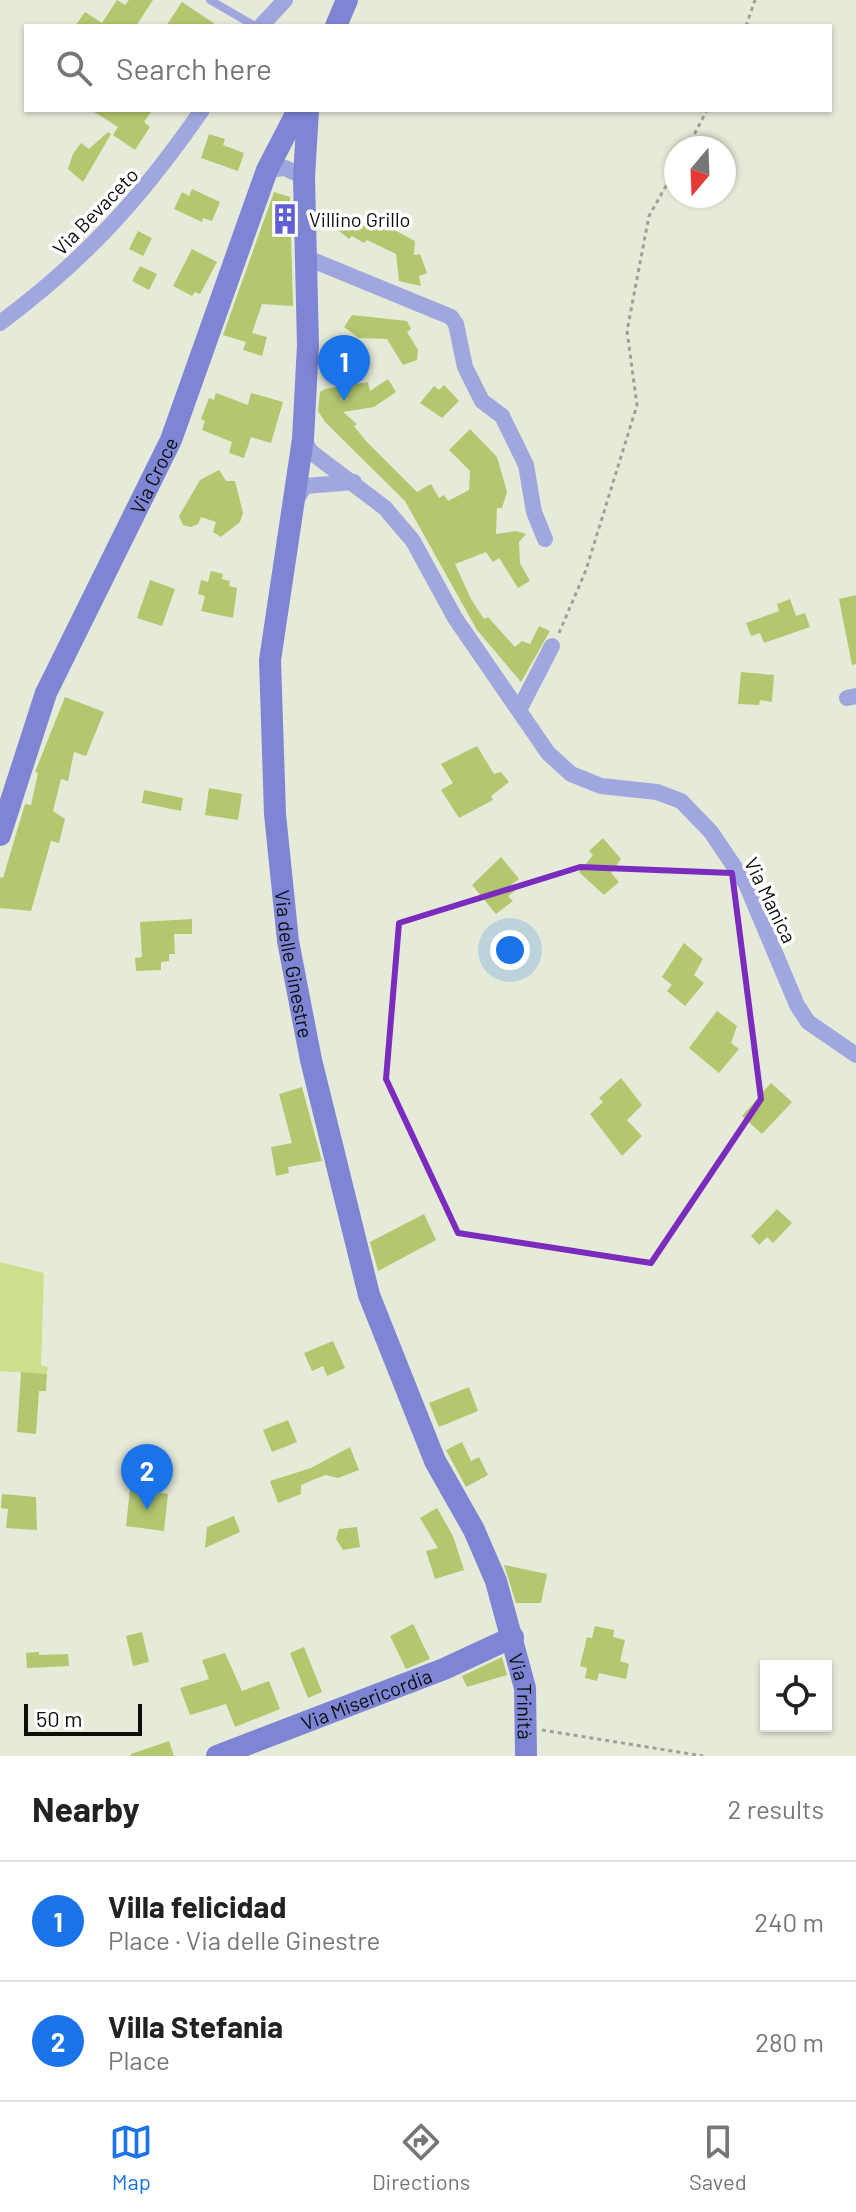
<!DOCTYPE html>
<meta charset="utf-8">
<style>
body{margin:0;font-family:Barlow,sans-serif;background:#f6f6f6;color:#222}
.controls{position:absolute;right:24px;bottom:24px;display:grid;overflow:hidden;border-radius:0px;box-shadow:0 2px 6px #0004}
.controls button{width:72px;height:72px;display:grid;place-items:center;padding:0;border:0;border-bottom:2px solid #e0e0e0;background:#fff;color:#222;font:40px sans-serif}
.compass{position:absolute;left:664px;top:136px;width:72px;height:72px;border-radius:50%;background:#fff;box-shadow:0 2px 6px #0004;rotate:199deg}
.scale{position:absolute;left:24px;bottom:20px;width:118px;box-sizing:border-box;padding-left:8px;border:4px solid #0c0e08;border-top:0;font-size:22px;line-height:28px;white-space:nowrap;color:#0c0e08;-webkit-text-stroke:6px #fff;paint-order:stroke}
.you{position:absolute;left:510px;top:950px;width:28px;height:28px;margin:-20px;border:6px solid #fff;border-radius:50%;background:#1a73e8;box-shadow:0 0 0 12px #1a73e833}
.badge{display:grid;place-items:center;width:52px;height:52px;border-radius:50%;background:#1a73e8;color:#fff;font-size:26px;font-weight:700}
.pin{position:absolute;translate:-50% -66px;filter:drop-shadow(0 2px 4px #0008)}
.pin::after{content:'';position:absolute;top:42px;width:28px;height:24px;background:inherit;clip-path:polygon(0 0,100% 0,50% 100%)}
.list{margin:0;padding:0;list-style:none}
h2{display:flex;justify-content:space-between;align-items:center;height:104px;margin:0;padding:0 32px;font-size:34px}
h2 small{font-size:26px;font-weight:400;color:#767676}
.list li{display:grid;grid-template-columns:52px 1fr auto;gap:24px;align-items:center;box-sizing:border-box;height:120px;padding:0 32px;border-top:2px solid #e0e0e0}
.list b{display:block;font-size:30px;white-space:nowrap}
.list p{margin:0;font-size:26px;white-space:nowrap;color:#767676}
.list em{font-size:26px;font-style:normal;color:#767676}
.icon{flex:none;width:44px;height:44px;fill:none;stroke:currentColor;stroke-width:2;stroke-linecap:round;stroke-linejoin:round}
.map{position:relative;flex:none;width:856px;height:1756px;overflow:hidden}
.search{position:absolute;background:#fff;box-shadow:0 2px 6px #0004;left:24px;right:24px;top:24px;height:88px;display:flex;align-items:center;gap:20px;box-sizing:border-box;padding:0 28px;border-radius:0px;color:#767676;font-size:30px}
.sheet{height:344px;background:#fff}
nav{display:flex;justify-content:space-around;align-items:center;box-sizing:border-box;height:112px;border-top:2px solid #e0e0e0;background:#fff;font-size:22px;color:#767676}
nav a{display:grid;justify-items:center;gap:4px}
nav .on{color:#1a73e8}
.map>svg:first-child{display:block}
.garden{fill:#cbdf8d}
.building{fill:#b2c76e}
.lines{fill:none;stroke-linecap:round;stroke-linejoin:round}
.path{stroke:#9ea294;stroke-width:3;stroke-dasharray:4 4;stroke-linecap:butt}
.lane{stroke:#a0a7de;stroke-width:8}
.street{stroke:#a0a7de;stroke-width:16}
.secondary{stroke:#7f85d5;stroke-width:22}
.marked{fill:none;stroke:#7b2cbf;stroke-width:6;stroke-linejoin:round}
.labels{text-anchor:middle;dominant-baseline:central;stroke-width:7;stroke-linejoin:round;paint-order:stroke}
.street-label{font-size:20px;fill:#0c0e08;stroke:#fff}
.poi-label{font-size:20px;fill:#0c0e08;stroke:#fff;text-anchor:start}
</style>
<div class="map">
<svg width="856" height="1756" viewBox="0 0 856 1756">
<rect width="100%" height="100%" fill="#e6ebd9"/>
<!-- garden -->
<polygon class="garden" points="0,1262 44,1273 41,1365 48,1367 47,1374 0,1371"/>
<!-- building -->
<g class="building">
<polygon points="117,0 125,5 129,0 153,0 136,26 75,26 85,12 102,23"/>
<polygon points="182,2 218,26 166,26"/>
<polygon points="91,110 152,110 144,122 150,127 135,150 113,135 118,127"/>
<polygon points="108,132 111,134 83,182 68,169 73,154 81,143 89,149"/>
<polygon points="209,134 225,139 223,145 244,153 238,171 201,158"/>
<polygon points="192,189 220,202 212,221 203,218 202,222 174,209 182,192 189,196"/>
<polygon points="274,192 290,197 293,306 262,304 252,333 267,337 262,356 243,350 246,342 223,335"/>
<polygon points="336,215 385,225 415,241 414,255 420,254 427,273 419,276 421,286 399,281 396,254 367,240 364,243 352,236 349,239 329,223"/>
<polygon points="138,231 152,238 143,256 129,249"/>
<polygon points="192,249 217,262 200,294 195,292 192,296 173,286"/>
<polygon points="140,266 157,274 149,290 132,281"/>
<polygon points="352,315 407,321 411,329 407,332 418,350 417,360 403,365 387,339 359,338 344,327"/>
<polygon points="388,379 396,392 374,407 343,412 357,424 354,426 366,441 417,492 431,484 439,498 444,495 448,501 469,490 470,471 449,450 470,429 497,457 507,492 502,508 497,508 496,534 516,531 526,534 519,542 520,563 530,581 518,588 499,558 493,562 486,552 455,564 471,599 484,619 488,617 515,647 522,641 530,644 539,626 550,631 521,682 477,630 405,501 325,422 318,411 320,392 325,389 368,382 370,391"/>
<polygon points="444,385 459,401 442,418 420,403 434,386 439,390"/>
<polygon points="216,393 248,405 251,393 283,402 271,443 251,437 244,458 229,453 232,442 202,430 205,421 201,419 209,398 214,400"/>
<polygon points="219,470 226,481 235,481 243,513 240,522 221,537 213,532 216,522 201,517 198,524 191,527 183,525 179,516 200,480"/>
<polygon points="211,571 223,574 222,579 230,581 229,586 237,588 233,618 201,611 205,596 198,594 201,580 208,582"/>
<polygon points="150,580 175,589 162,626 137,618"/>
<polygon points="856,595 856,664 852,665 839,599"/>
<polygon points="790,599 796,616 805,613 810,627 764,643 760,633 751,636 746,623 779,611 777,604"/>
<polygon points="741,672 774,675 772,702 760,700 759,705 738,704"/>
<polygon points="65,697 104,712 86,756 74,752 68,781 61,779 53,811 65,819 59,843 51,841 31,911 0,908 0,877 3,878 25,804 31,805 38,773 35,772"/>
<polygon points="477,746 494,774 501,772 509,782 491,796 493,800 459,818 441,790 453,783 441,764"/>
<polygon points="209,788 242,794 238,820 205,815"/>
<polygon points="144,790 183,798 181,811 142,803"/>
<polygon points="603,838 621,859 611,873 619,882 604,895 579,872 593,855 589,851"/>
<polygon points="501,857 519,879 511,885 515,891 508,896 513,901 496,914 472,885"/>
<polygon points="192,919 192,934 174,934 175,954 169,954 169,961 161,962 161,970 136,971 135,958 142,957 140,922"/>
<polygon points="684,943 703,959 694,975 704,983 685,1006 667,991 672,985 662,977"/>
<polygon points="717,1011 737,1026 731,1043 739,1049 719,1073 689,1048"/>
<polygon points="621,1078 642,1105 627,1120 642,1136 622,1156 590,1114 603,1102 599,1098"/>
<polygon points="771,1083 792,1102 762,1134 742,1116"/>
<polygon points="302,1087 322,1161 288,1167 289,1173 276,1176 271,1147 292,1143 279,1094"/>
<polygon points="777,1209 792,1223 773,1243 767,1237 759,1245 751,1236"/>
<polygon points="424,1214 436,1240 378,1271 370,1242"/>
<polygon points="333,1341 345,1368 327,1376 323,1366 312,1371 304,1353"/>
<polygon points="21,1372 47,1374 46,1391 39,1391 36,1434 17,1432"/>
<polygon points="469,1387 478,1411 439,1427 429,1403"/>
<polygon points="288,1420 297,1442 272,1452 263,1430"/>
<polygon points="462,1442 471,1461 479,1457 488,1475 466,1487 446,1450"/>
<polygon points="350,1447 359,1470 338,1478 326,1475 315,1479 301,1485 301,1494 278,1503 270,1481 311,1468"/>
<polygon points="130,1490 168,1494 164,1531 126,1526"/>
<polygon points="2,1494 36,1497 37,1530 6,1528 8,1509 1,1508"/>
<polygon points="437,1508 453,1536 464,1570 435,1579 426,1551 438,1548 420,1518"/>
<polygon points="234,1516 240,1532 205,1548 207,1527"/>
<polygon points="357,1527 360,1547 343,1550 336,1539 339,1529"/>
<polygon points="504,1565 547,1574 541,1603 516,1603"/>
<polygon points="413,1624 430,1659 406,1669 390,1636"/>
<polygon points="595,1626 614,1630 613,1637 625,1640 620,1661 629,1664 626,1679 599,1673 597,1681 585,1678 587,1668 580,1666 587,1637 592,1638"/>
<polygon points="142,1632 149,1662 133,1666 126,1636"/>
<polygon points="304,1647 322,1692 308,1698 290,1653"/>
<polygon points="39,1652 39,1655 68,1654 69,1666 27,1668 26,1653"/>
<polygon points="225,1653 242,1691 269,1681 280,1709 235,1727 226,1704 190,1715 180,1688 209,1679 202,1660"/>
<polygon points="502,1657 507,1675 467,1687 462,1676"/>
<polygon points="169,1741 174,1756 131,1756 131,1754"/>
</g>
<g class="lines">
<!-- path -->
<g class="path">
<polyline points="746,26 755,0"/>
<polyline points="687,148 707,110"/>
<polyline points="559,633 586,570 637,405 627,331 649,216 676,168"/>
<polyline points="542,1730 703,1756"/>
</g>
<!-- lane -->
<polyline class="lane" points="210,0 255,26"/>
<!-- street -->
<g class="street">
<polyline points="261,26 285,0"/>
<polyline points="267,170 285,168 304,177"/>
<polyline points="305,257 451,317 456,324 465,367 482,401 502,416 526,465 534,512 545,539"/>
<path d="M 0,323 C 86,259 141,198 202,110"/>
<polyline points="303,439 311,452 385,508 413,541 455,618 548,753 571,774 601,786 657,792 681,801 711,832 746,884 797,1005 808,1022 856,1055"/>
<polyline points="295,501 305,486 354,482"/>
<polyline points="847,698 856,696"/>
<polyline points="519,710 552,646"/>
</g>
<!-- secondary -->
<g class="secondary">
<polyline points="336,26 347,0"/>
<path id="s1" d="M 308,110 L 304,177 L 308,345 L 303,439 L 270,660 L 275,814 L 288,941 L 311,1060 L 369,1295 L 435,1461 L 474,1530 L 496,1581 L 525,1688 L 526,1756"/>
<path id="s2" d="M 0,835 L 46,693 L 171,440 L 267,170 L 298,110"/>
<path id="s3" d="M 217,1756 L 444,1669 L 513,1637"/>
</g>
</g>
<!-- marked area -->
<path class="marked" d="M 580,867 L 732,873 L 761,1099 L 651,1263 L 458,1233 L 386,1079 L 399,923 Z"/>
<!-- icons -->
<defs>
<symbol id="building-bare" viewBox="-9 -9 18 18"><path d="M-4-6H4V6H1V3H-1V6H-4ZM-2.5-4.3h1.7v1.8h-1.7ZM.8-4.3h1.7v1.8H.8ZM-2.5-1h1.7V.8h-1.7ZM.8-1h1.7V.8H.8Z" fill="#605fd8" stroke="#fff" stroke-width="2.5" paint-order="stroke"/></symbol>
</defs>
<g fill-rule="evenodd">
<use href="#building-bare" x="263" y="197" width="44" height="44"/>
</g>
<g class="labels">
<!-- street labels -->
<g class="street-label">
<text transform="translate(95 211) rotate(-46)">Via Bevaceto</text>
<text stroke="none"><textPath href="#s2" startOffset="392">Via Croce</textPath></text>
<text transform="translate(771 900) rotate(64)">Via Manica</text>
<text stroke="none"><textPath href="#s1" startOffset="858">Via delle Ginestre</textPath></text>
<text stroke="none"><textPath href="#s1" startOffset="1630">Via Trinità</textPath></text>
<text stroke="none"><textPath href="#s3" startOffset="160">Via Misericordia</textPath></text>
</g>
<!-- poi labels -->
<g class="poi-label">
<text x="309" y="219">Villino Grillo</text>
</g>
</g>
</svg>
<div class="controls">
<button><svg class="icon" aria-label="locate" viewBox="0 0 24 24"><circle cx="12" cy="12" r="6"/><path d="M12 2v4M12 18v4M2 12h4M18 12h4"/></svg></button>
</div>
<svg class="compass" viewBox="-18 -18 36 36"><path d="M0-13l5 13h-10z" fill="#e53935"/><path d="M0 13l5-13h-10z" fill="#767676"/></svg>
<div class="scale">50 m</div>
<div class="you"></div>
<div class="pin badge" style="left:344px;top:401px">1</div>
<div class="pin badge" style="left:147px;top:1510px">2</div>
<div class="search"><svg class="icon" aria-label="search" viewBox="0 0 24 24"><circle cx="10" cy="10" r="6"/><path d="M15 15l6 6"/></svg>Search here</div>
</div>
<section class="sheet">
<h2>Nearby<small>2 results</small></h2>
<ul class="list">
<li><span class="badge">1</span><div><b>Villa felicidad</b><p>Place · Via delle Ginestre</p></div><em>240 m</em></li>
<li><span class="badge">2</span><div><b>Villa Stefania</b><p>Place</p></div><em>280 m</em></li>
</ul>
</section>
<nav>
<a class="on"><svg class="icon" aria-label="map" viewBox="0 0 24 24"><path d="M3 6l6-2 6 2 6-2v14l-6 2-6-2-6 2zM9 4v14M15 6v14"/></svg>Map</a>
<a><svg class="icon" aria-label="directions" viewBox="0 0 24 24"><path d="M12 3l9 9-9 9-9-9zM9 14v-3h6M13 9l2 2-2 2"/></svg>Directions</a>
<a><svg class="icon" aria-label="saved" viewBox="0 0 24 24"><path d="M7 4h10v16l-5-4-5 4z"/></svg>Saved</a>
</nav>
